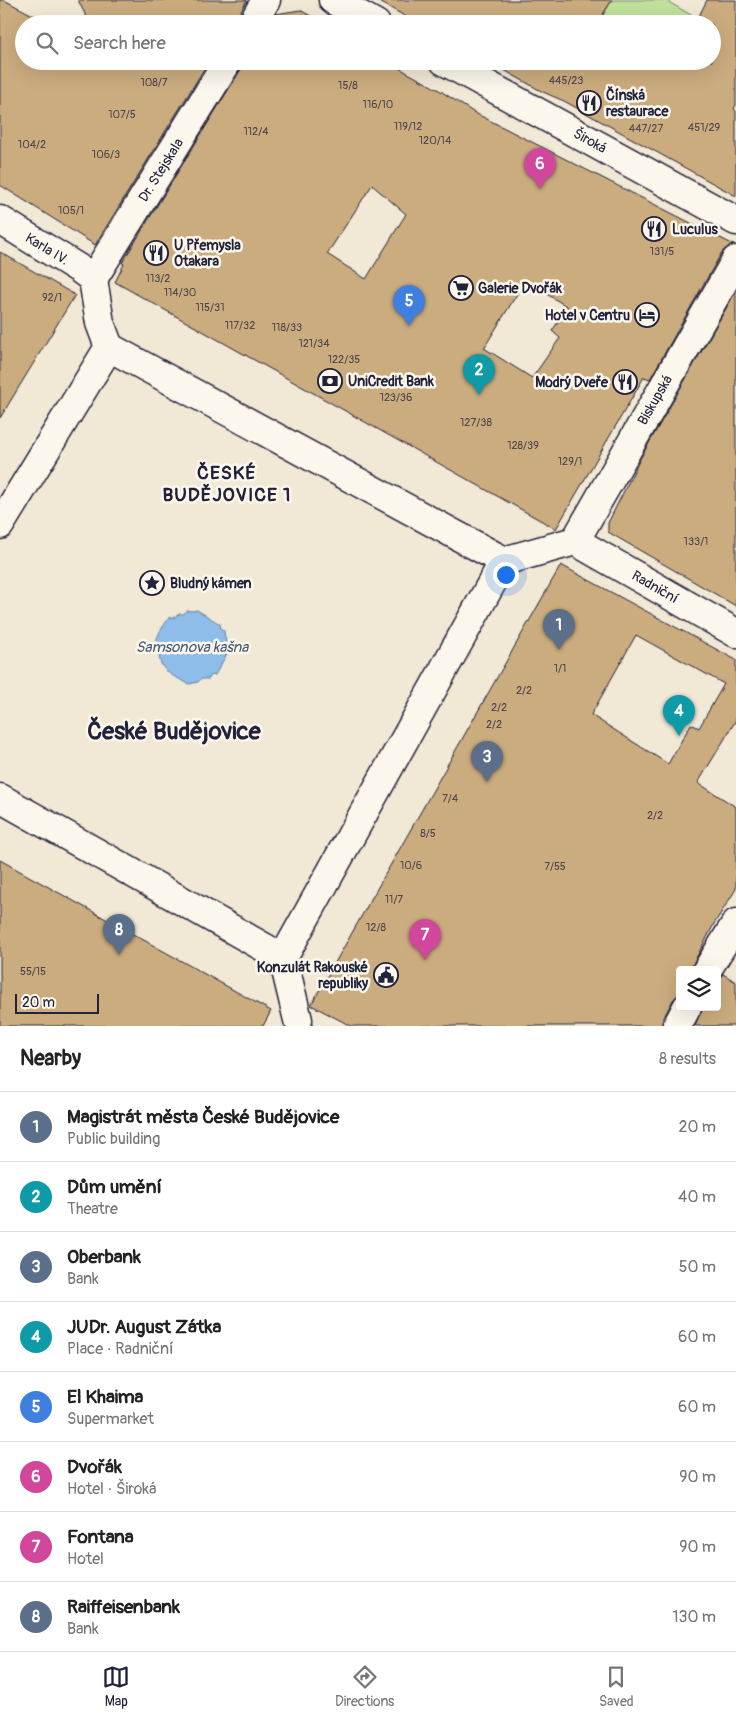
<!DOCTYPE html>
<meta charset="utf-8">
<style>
body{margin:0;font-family:Pangolin,sans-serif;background:#f2f2f2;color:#222}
.controls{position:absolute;right:15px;bottom:15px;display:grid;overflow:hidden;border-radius:5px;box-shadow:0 5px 20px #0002}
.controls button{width:45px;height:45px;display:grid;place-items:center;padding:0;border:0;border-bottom:1px solid #e0e0e0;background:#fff;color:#222;font:25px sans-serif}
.scale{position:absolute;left:15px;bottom:12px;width:84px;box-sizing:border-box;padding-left:5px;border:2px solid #22223b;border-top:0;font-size:14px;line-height:18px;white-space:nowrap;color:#22223b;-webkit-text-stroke:4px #fbf7ec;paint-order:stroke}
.you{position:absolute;left:505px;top:574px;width:18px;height:18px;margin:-12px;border:4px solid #fff;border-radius:50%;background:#1a73e8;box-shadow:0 0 0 8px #1a73e833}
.badge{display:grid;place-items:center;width:32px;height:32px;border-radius:50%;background:#22223b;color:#fff;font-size:16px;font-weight:700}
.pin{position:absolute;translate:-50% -41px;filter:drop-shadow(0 1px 2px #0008)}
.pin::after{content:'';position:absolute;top:26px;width:18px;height:15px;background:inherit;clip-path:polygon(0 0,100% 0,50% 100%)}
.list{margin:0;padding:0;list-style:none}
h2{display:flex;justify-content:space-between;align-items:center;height:65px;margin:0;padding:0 20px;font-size:21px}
h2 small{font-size:16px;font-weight:400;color:#767676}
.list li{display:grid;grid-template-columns:32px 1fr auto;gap:15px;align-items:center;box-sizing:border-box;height:70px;padding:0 20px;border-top:1px solid #e0e0e0}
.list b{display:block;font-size:19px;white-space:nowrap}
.list p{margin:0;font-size:16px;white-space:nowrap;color:#767676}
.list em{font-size:16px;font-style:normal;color:#767676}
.icon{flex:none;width:28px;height:28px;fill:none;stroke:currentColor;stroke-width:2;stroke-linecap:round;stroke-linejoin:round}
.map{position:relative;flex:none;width:736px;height:1026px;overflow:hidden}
.search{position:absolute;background:#fff;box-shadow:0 5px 20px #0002;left:15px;right:15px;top:15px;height:55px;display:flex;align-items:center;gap:12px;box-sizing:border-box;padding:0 18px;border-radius:28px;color:#767676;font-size:19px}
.sheet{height:625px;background:#fff}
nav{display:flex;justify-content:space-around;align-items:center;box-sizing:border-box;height:70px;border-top:1px solid #e0e0e0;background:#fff;font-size:14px;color:#767676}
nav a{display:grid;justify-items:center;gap:2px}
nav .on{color:#22223b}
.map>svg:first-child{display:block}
.green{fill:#bfe19a;stroke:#70826a}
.water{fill:#8ebde9;stroke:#637fa3}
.building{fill:#cbac7f;stroke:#22223b;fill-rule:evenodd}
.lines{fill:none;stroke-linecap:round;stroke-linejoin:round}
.minor-casing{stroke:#22223b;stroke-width:31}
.minor{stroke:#fbf7ec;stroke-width:28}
.labels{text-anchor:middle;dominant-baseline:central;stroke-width:5;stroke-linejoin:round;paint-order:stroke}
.number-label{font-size:11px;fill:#4c444c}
.poi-label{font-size:14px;font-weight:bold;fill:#22223b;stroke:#fbf7ec;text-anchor:start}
.street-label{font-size:14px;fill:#22223b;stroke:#fbf7ec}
.water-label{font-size:15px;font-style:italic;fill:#485878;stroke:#fbf7ec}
.district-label{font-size:19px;font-weight:bold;letter-spacing:1px;fill:#22223b;stroke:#fbf7ec}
.town-label{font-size:24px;font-weight:bold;fill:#22223b;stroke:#fbf7ec}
</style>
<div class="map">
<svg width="736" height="1026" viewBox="0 0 736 1026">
<rect width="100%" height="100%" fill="#f1e8d6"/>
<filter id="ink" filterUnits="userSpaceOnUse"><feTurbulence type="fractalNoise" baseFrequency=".02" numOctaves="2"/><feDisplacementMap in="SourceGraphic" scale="10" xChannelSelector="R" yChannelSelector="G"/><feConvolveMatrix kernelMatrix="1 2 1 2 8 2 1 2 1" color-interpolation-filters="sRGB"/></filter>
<g filter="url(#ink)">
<!-- green -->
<polygon class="green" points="612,0 665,0 698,19 695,24 604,24 604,13"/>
<!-- water -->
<path class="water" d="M 188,610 L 191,611 L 197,610 L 220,624 L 221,629 L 224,631 C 224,638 228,644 228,652 L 215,675 L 210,676 L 209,679 L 201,679 L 198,682 L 189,684 C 173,676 161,672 159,656 C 150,644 161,629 169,618 L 175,617 L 179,614 L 183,614 Z"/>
<!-- building -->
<g class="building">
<polygon points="0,0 4,0 50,24 24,24 24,61 209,61 95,245 0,185"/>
<polygon points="78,0 247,0 235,21 237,21 236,24 90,24"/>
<polygon points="376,0 612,0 598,22 604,24 419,24"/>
<polygon points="707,0 736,0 736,105 734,109 736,111 736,196 564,101 543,92 488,61 712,61 712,24 695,24"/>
<polygon points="300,10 325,24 270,24 276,14"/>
<path d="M 244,61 L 386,61 L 439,90 L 473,112 L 734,245 L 728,247 L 722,252 L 650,379 L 644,377 L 556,529 L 115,282 L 124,264 L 122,263 L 241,69 ZM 372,185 L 406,214 L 366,279 L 327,254 ZM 525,281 L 568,307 L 552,331 L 560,338 L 532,378 L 484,348 Z"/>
<polygon points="0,252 75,295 0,418"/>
<polygon points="736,291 736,606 608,532 608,523 641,457"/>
<path d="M 561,565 L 736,660 L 736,720 L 698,783 L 736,807 L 736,889 L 714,924 L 694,962 L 691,970 L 680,970 L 680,993 L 673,1000 L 663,1019 L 661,1026 L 351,1026 L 311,1005 ZM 636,635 L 724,684 L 699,728 L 691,724 L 668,764 L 591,715 Z"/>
<polygon points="0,860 271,1011 263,1026 0,1026"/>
<polygon points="723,974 736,982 736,1026 695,1026 702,1007 717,1007 717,981"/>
</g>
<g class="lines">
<defs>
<g id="minor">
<polyline points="333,0 376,24"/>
<polyline points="252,24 266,0"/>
<polyline points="444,61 736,221"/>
<polyline points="0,220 78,268 93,279"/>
<polyline points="93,279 100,323 109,347 142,365 504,561 575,541"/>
<polyline points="93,279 228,61"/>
<polyline points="0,525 109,347"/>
<polyline points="575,541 736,260"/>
<polyline points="575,541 736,633"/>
<polyline points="0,798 283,958"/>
<polyline points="707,970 736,923"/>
<polyline points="298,1020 283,958 504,561"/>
<polyline points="677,1026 687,1007"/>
</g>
</defs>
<!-- minor casing -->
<use href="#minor" class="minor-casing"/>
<!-- minor -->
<use href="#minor" class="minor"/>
</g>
</g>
<!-- icons -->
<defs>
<symbol id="restaurant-ring" viewBox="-11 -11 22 22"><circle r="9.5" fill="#fbf7ec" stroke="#22223b" stroke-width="1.5"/><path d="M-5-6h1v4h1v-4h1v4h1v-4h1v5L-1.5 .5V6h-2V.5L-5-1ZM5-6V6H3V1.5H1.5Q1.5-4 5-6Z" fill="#22223b"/></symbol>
<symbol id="supermarket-ring" viewBox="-11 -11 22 22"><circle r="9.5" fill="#fbf7ec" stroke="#22223b" stroke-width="1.5"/><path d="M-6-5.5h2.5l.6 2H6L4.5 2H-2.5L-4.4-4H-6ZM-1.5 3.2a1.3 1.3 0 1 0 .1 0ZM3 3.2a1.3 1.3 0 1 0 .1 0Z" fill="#22223b"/></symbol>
<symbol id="hotel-ring" viewBox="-11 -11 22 22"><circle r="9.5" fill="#fbf7ec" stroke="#22223b" stroke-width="1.5"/><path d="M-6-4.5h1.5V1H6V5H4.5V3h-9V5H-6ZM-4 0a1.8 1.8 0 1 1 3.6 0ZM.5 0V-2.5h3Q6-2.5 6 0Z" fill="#22223b"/></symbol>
<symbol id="bank-ring" viewBox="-11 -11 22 22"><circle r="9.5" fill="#fbf7ec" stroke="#22223b" stroke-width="1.5"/><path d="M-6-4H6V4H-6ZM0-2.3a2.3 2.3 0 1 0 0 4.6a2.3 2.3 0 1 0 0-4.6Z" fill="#22223b"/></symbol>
<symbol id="sight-ring" viewBox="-11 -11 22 22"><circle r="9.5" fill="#fbf7ec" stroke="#22223b" stroke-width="1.5"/><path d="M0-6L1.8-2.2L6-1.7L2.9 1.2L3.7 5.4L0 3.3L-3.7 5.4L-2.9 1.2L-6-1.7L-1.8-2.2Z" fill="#22223b"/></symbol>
<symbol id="civic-ring" viewBox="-11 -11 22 22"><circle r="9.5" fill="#fbf7ec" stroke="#22223b" stroke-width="1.5"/><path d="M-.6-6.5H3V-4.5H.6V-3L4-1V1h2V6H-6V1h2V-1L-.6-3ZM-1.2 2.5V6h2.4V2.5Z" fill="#22223b"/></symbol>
</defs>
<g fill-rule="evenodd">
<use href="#restaurant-ring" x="575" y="89" width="28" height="28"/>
<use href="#restaurant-ring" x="640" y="215" width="28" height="28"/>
<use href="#restaurant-ring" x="142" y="239" width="28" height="28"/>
<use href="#supermarket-ring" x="447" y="274" width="28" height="28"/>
<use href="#hotel-ring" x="633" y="301" width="28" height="28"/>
<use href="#bank-ring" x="316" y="367" width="28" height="28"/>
<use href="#restaurant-ring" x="611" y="368" width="28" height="28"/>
<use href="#sight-ring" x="138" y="569" width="28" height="28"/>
<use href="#civic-ring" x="372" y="961" width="28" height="28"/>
</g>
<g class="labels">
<!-- number labels -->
<g class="number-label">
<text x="566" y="80">445/23</text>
<text x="154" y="82">108/7</text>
<text x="348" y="85">15/8</text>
<text x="378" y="104">116/10</text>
<text x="122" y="114">107/5</text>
<text x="408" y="126">119/12</text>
<text x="704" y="127">451/29</text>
<text x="646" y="128">447/27</text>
<text x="256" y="131">112/4</text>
<text x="435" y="140">120/14</text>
<text x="32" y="144">104/2</text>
<text x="106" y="154">106/3</text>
<text x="71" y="210">105/1</text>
<text x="662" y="251">131/5</text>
<text x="158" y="278">113/2</text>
<text x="180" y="292">114/30</text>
<text x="52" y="297">92/1</text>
<text x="210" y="307">115/31</text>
<text x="240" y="325">117/32</text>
<text x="287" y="327">118/33</text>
<text x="314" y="343">121/34</text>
<text x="344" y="359">122/35</text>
<text x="396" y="397">123/36</text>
<text x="476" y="422">127/38</text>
<text x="523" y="445">128/39</text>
<text x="570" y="461">129/1</text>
<text x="696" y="541">133/1</text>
<text x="560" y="668">1/1</text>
<text x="524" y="690">2/2</text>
<text x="499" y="707">2/2</text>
<text x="494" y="724">2/2</text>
<text x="450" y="798">7/4</text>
<text x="655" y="815">2/2</text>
<text x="428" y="833">8/5</text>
<text x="411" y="865">10/6</text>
<text x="555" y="866">7/55</text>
<text x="394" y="899">11/7</text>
<text x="376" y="927">12/8</text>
<text x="33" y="971">55/15</text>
</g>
<!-- poi labels -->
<g class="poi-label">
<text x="606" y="95">Čínská<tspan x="606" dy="16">restaurace</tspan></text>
<text x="672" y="229">Luculus</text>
<text x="174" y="245">U Přemysla<tspan x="174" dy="16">Otakara</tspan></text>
<text x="478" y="288">Galerie Dvořák</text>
<text x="630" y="315" text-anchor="end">Hotel v Centru</text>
<text x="348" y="381">UniCredit Bank</text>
<text x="608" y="382" text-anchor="end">Modrý Dveře</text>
<text x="170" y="583">Bludný kámen</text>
<text x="368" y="967" text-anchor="end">Konzulát Rakouské<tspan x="368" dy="16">republiky</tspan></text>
</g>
<!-- street labels -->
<g class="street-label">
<text transform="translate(590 141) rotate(29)">Široká</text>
<text transform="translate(161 170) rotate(-58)">Dr. Stejskala</text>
<text transform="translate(47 249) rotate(31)">Karla IV.</text>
<text transform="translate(655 400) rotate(-60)">Biskupská</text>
<text transform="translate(655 587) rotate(30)">Radniční</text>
</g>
<!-- water labels -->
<g class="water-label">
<text x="192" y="647">Samsonova kašna</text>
</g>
<!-- district labels -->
<g class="district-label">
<text x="227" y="473">ČESKÉ<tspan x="227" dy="22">BUDĚJOVICE 1</tspan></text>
</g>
<!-- town labels -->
<g class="town-label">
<text x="174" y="731">České Budějovice</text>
</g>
</g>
</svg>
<div class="controls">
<button><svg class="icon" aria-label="layers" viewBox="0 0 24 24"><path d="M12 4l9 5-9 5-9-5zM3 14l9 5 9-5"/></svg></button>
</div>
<div class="scale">20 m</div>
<div class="you"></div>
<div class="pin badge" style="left:559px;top:650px;background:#5c6f8a">1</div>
<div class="pin badge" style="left:479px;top:395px;background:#0f9aa8">2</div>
<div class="pin badge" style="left:487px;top:782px;background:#5c6f8a">3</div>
<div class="pin badge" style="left:679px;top:736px;background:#0f9aa8">4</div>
<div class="pin badge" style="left:409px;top:326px;background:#3f7fe0">5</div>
<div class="pin badge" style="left:540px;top:189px;background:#d1479c">6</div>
<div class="pin badge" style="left:425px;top:960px;background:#d1479c">7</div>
<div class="pin badge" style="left:119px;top:955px;background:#5c6f8a">8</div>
<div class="search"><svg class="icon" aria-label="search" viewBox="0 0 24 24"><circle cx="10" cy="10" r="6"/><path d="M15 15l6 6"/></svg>Search here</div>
</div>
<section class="sheet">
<h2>Nearby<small>8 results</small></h2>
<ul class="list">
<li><span class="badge" style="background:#5c6f8a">1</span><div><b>Magistrát města České Budějovice</b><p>Public building</p></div><em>20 m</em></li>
<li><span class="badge" style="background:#0f9aa8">2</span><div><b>Dům umění</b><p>Theatre</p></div><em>40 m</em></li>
<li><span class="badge" style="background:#5c6f8a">3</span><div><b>Oberbank</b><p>Bank</p></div><em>50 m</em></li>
<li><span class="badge" style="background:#0f9aa8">4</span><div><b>JUDr. August Zátka</b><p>Place · Radniční</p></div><em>60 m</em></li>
<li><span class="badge" style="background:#3f7fe0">5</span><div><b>El Khaima</b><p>Supermarket</p></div><em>60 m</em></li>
<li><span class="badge" style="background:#d1479c">6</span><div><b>Dvořák</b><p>Hotel · Široká</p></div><em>90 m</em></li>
<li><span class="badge" style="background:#d1479c">7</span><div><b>Fontana</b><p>Hotel</p></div><em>90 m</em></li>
<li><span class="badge" style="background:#5c6f8a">8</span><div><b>Raiffeisenbank</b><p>Bank</p></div><em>130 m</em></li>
</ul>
</section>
<nav>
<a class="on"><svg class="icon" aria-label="map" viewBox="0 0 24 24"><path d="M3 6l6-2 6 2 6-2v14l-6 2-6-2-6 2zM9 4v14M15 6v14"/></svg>Map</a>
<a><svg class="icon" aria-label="directions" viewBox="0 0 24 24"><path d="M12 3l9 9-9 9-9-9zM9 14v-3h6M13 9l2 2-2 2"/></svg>Directions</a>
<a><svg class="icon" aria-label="saved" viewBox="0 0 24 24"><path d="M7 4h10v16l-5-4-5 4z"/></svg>Saved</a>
</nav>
